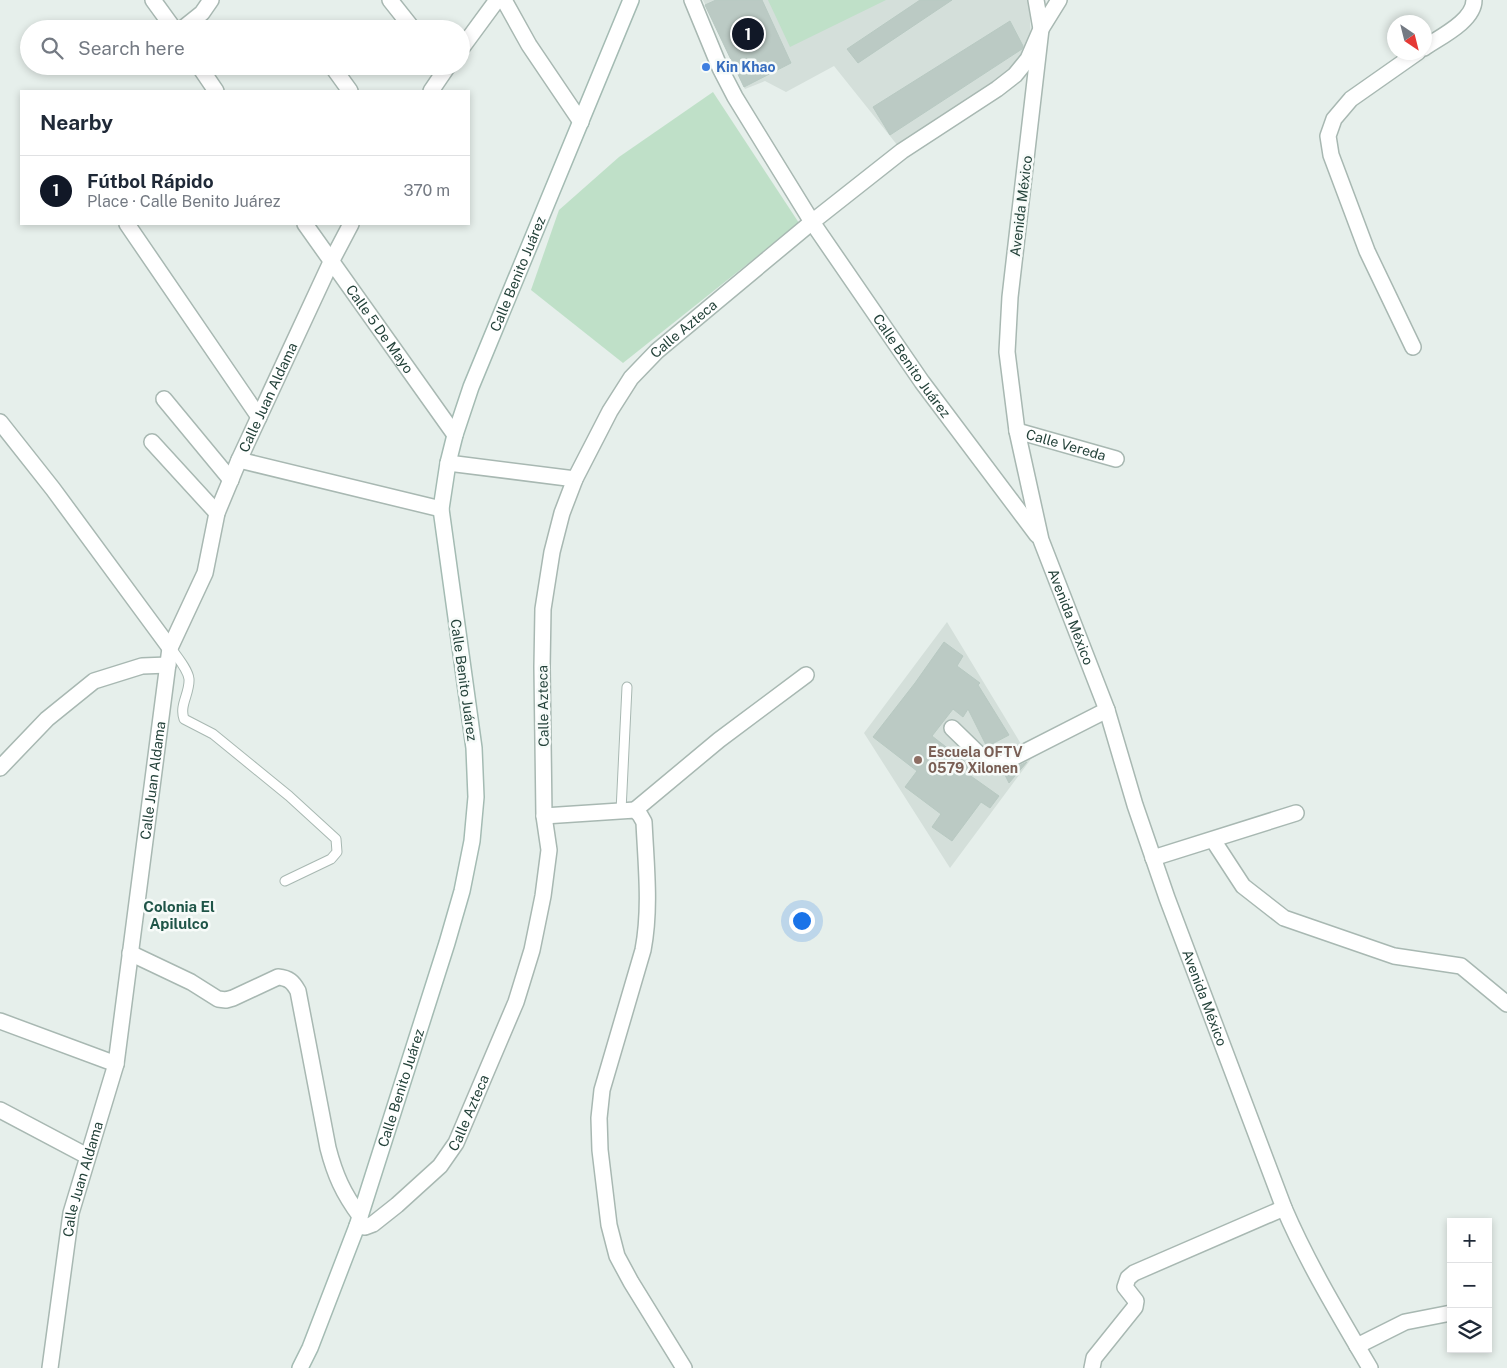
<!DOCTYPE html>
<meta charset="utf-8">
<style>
body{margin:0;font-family:"Public Sans",sans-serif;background:#f6f6f7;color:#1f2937}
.controls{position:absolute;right:15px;bottom:15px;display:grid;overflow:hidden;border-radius:0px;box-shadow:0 2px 8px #0003}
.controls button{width:45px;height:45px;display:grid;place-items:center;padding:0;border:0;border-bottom:1px solid #e0e1e3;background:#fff;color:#1f2937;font:25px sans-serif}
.compass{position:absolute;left:1387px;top:15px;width:45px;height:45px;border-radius:50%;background:#fff;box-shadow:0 2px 8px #0003;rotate:145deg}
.you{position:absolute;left:801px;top:920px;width:18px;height:18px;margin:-12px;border:4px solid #fff;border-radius:50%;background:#1a73e8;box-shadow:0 0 0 8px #1a73e833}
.badge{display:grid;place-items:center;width:32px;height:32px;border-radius:50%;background:#111827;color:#fff;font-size:16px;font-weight:700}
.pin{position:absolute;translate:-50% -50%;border:2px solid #fff;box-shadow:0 1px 5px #0006}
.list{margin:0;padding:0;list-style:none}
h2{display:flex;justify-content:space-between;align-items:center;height:65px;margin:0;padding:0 20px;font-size:21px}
h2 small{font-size:16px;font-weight:400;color:#747a83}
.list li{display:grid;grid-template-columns:32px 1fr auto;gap:15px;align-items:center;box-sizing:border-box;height:70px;padding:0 20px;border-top:1px solid #e0e1e3}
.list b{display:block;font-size:19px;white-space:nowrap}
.list p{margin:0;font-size:16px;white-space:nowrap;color:#747a83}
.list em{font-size:16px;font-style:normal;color:#747a83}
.icon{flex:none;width:28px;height:28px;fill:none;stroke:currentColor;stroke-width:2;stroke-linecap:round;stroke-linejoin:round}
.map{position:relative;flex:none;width:1507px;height:1368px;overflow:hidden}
.search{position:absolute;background:#fff;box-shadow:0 2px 8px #0003;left:20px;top:20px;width:450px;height:55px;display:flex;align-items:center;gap:12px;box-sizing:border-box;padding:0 18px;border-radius:28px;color:#747a83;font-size:19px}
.panel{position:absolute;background:#fff;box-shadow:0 2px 8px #0003;left:20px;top:90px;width:450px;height:135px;border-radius:0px}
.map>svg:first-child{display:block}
.built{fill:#d4dfda}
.green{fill:#bfe0c8}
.building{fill:#bbcac4;stroke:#b8c9c2}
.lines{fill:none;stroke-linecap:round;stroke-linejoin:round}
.lane-casing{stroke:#a8b8b2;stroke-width:11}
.street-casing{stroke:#a8b8b2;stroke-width:18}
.secondary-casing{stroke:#a4bbb3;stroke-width:18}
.lane{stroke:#fff;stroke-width:9}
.street{stroke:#fff;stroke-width:15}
.secondary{stroke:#fff;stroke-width:15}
.shop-dot{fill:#3f7fe0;stroke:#f7fbf9;stroke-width:2}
.education-dot{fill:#8d6e63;stroke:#f7fbf9;stroke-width:2}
.labels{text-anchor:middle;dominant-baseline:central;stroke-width:5;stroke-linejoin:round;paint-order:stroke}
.shop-label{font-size:14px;font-weight:bold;fill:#366cbe;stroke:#f7fbf9;text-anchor:start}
.street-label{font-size:14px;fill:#24423a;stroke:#f7fbf9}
.education-label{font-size:14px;font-weight:bold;fill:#785e54;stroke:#f7fbf9;text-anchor:start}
.neighbourhood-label{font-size:15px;font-weight:bold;fill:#1f5548;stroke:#f7fbf9}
</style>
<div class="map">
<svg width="1507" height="1368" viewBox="0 0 1507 1368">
<rect width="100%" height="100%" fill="#e6efeb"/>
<!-- built -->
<g class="built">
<polygon points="703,0 1029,0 1031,41 1028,59 902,151 834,66 786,92 765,81 745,89"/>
<polygon points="947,622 1021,744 1086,713 1092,724 1031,759 950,868 864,733"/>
</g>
<!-- green -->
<g class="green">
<polygon points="768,0 886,0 790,47"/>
<polygon points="713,92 799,223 623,363 531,290 559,210 619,157"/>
</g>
<!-- building -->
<g class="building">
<polygon points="716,0 762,0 791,63 744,87 705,5"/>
<polygon points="920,0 952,0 858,63 847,49"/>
<polygon points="1010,21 1023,46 1022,49 890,135 873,107"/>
<polygon points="944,642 963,656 957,666 980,683 978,685 1009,735 992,744 988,749 968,709 963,717 953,709 932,736 973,768 968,774 999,796 990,808 981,802 952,841 932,827 941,814 905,787 917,771 873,737 915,683"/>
<polygon points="1027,762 1009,783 1004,773"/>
</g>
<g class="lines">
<defs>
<g id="lane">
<path d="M 171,648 C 176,656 188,669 189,679 C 190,693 179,705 184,719 L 213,734 L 289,796 L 336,839 L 337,852 L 331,859 L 285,881"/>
<polyline points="621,811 627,687"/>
</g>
<g id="street">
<polyline points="153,0 174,29"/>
<polyline points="390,0 413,29"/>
<polyline points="504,0 529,45 581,122"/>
<path id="s1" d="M 692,0 L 720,68 L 735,97 L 812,222 L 922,382 L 1037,535"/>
<path id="s2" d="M 1036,0 L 1041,29 L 1010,297 L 1007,352 L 1017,431 L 1041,540 L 1107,710 L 1135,805 L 1167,898 L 1284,1208 C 1308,1264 1339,1315 1370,1368"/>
<polyline points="182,29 202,13 211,0"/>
<path d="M 1424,48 C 1440,37 1474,21 1474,0"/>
<polyline points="461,49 497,0"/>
<polyline points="199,66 216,91"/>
<polyline points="332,66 350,91"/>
<polyline points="431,91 448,66"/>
<polyline points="127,224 259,417"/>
<path id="s3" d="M 305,224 L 455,435"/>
<polyline points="1413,347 1367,251 1331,155 1328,136 1334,119 1351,99 1418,52"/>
<polyline points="164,399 231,480"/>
<polyline points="0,422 53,489 170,648"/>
<path id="s4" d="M 1017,431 L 1116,459"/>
<polyline points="152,442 217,513"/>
<polyline points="239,460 441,509"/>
<polyline points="448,463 575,479"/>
<polyline points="952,728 988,763 999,765 1107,710"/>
<polyline points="0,768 47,719 94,681 142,666 168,665"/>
<polyline points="635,810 719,740 806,675"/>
<path d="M 544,816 L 635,810 L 640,815 L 644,822 C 646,865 651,908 643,950 L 602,1090 L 599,1118 L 600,1150 L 609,1225 L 617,1256 L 631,1282 L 684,1368"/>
<polyline points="1213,840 1243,886 1284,918 1394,956 1461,966 1507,1004"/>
<polyline points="1153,858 1296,813"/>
<path d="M 130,953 L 191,982 L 218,999 L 226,1000 L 233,998 L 278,977 C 289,978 293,982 298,991 L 328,1148 C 335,1175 343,1193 360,1216"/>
<polyline points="0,1021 116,1064"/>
<polyline points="0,1110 87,1156"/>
<path id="s5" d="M 357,1226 L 365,1227 L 373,1224 L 397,1205 L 440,1166 L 456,1143 L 516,1002 L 532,950 L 543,896 L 549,850 L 544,816 L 542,667 L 543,609 L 552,552 L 562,513 L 575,479 L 610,411 L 631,378 L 657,351 L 812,222 L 902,151 L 997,89 L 1015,75 L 1028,59 L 1041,29 L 1059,0"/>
<polyline points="1357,1346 1405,1322 1451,1313"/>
<path id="s6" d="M 50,1368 L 71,1213 L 116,1064 L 170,648 L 205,573 L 217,513 L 239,460 L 331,262 L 351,224"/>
<polyline points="1092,1368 1094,1358 1135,1307 1136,1301 1125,1287 1128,1278 1134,1273 1284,1208"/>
</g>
<g id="secondary">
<path id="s7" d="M 300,1368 L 310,1348 L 357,1226 L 447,943 L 462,891 L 472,841 L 476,797 L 474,748 L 441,509 L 448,463 L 455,435 L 471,387 L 631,0"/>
</g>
</defs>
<!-- lane casing -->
<use href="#lane" class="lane-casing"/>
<!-- street casing -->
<use href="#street" class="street-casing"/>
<!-- secondary casing -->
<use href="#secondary" class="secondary-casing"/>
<!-- lane -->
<use href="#lane" class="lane"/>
<!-- street -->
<use href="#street" class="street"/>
<!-- secondary -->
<use href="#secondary" class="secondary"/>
</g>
<!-- markers -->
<circle class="shop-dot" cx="706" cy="67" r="5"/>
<circle class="education-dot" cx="918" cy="760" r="5"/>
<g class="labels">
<!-- shop labels -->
<g class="shop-label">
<text x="716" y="67">Kin Khao</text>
</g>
<!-- street labels -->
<g class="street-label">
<text transform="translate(1021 206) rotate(-83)">Avenida México</text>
<text stroke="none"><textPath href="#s7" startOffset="1138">Calle Benito Juárez</textPath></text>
<text stroke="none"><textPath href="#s5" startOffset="1006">Calle Azteca</textPath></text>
<text stroke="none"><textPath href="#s3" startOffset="129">Calle 5 De Mayo</textPath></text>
<text stroke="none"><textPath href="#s1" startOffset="428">Calle Benito Juárez</textPath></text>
<text stroke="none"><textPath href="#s6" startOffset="1002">Calle Juan Aldama</textPath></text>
<text stroke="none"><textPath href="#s4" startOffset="51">Calle Vereda</textPath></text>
<text stroke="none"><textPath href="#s2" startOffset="628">Avenida México</textPath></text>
<text transform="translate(464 680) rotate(82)">Calle Benito Juárez</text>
<text transform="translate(543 706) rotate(-91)">Calle Azteca</text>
<text stroke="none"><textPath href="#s6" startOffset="598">Calle Juan Aldama</textPath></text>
<text stroke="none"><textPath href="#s2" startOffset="1032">Avenida México</textPath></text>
<text stroke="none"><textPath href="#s7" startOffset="298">Calle Benito Juárez</textPath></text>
<text stroke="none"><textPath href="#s5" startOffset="166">Calle Azteca</textPath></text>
<text stroke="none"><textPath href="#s6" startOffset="192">Calle Juan Aldama</textPath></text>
</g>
<!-- education labels -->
<g class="education-label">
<text x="928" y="752">Escuela OFTV<tspan x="928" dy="16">0579 Xilonen</tspan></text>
</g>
<!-- neighbourhood labels -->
<g class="neighbourhood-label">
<text x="179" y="906">Colonia El<tspan x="179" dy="17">Apilulco</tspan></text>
</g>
</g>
</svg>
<div class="controls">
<button>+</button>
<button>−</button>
<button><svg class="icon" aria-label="layers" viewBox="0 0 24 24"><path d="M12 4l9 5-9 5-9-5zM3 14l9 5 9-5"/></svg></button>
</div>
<svg class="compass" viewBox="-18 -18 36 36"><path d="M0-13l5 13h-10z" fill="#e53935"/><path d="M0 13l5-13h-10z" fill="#747a83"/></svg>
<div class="you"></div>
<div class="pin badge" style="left:748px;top:34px">1</div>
<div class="search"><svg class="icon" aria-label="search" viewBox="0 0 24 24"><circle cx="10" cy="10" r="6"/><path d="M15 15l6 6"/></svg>Search here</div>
<section class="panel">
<h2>Nearby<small></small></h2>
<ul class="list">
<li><span class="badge">1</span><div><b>Fútbol Rápido</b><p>Place · Calle Benito Juárez</p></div><em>370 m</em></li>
</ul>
</section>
</div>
